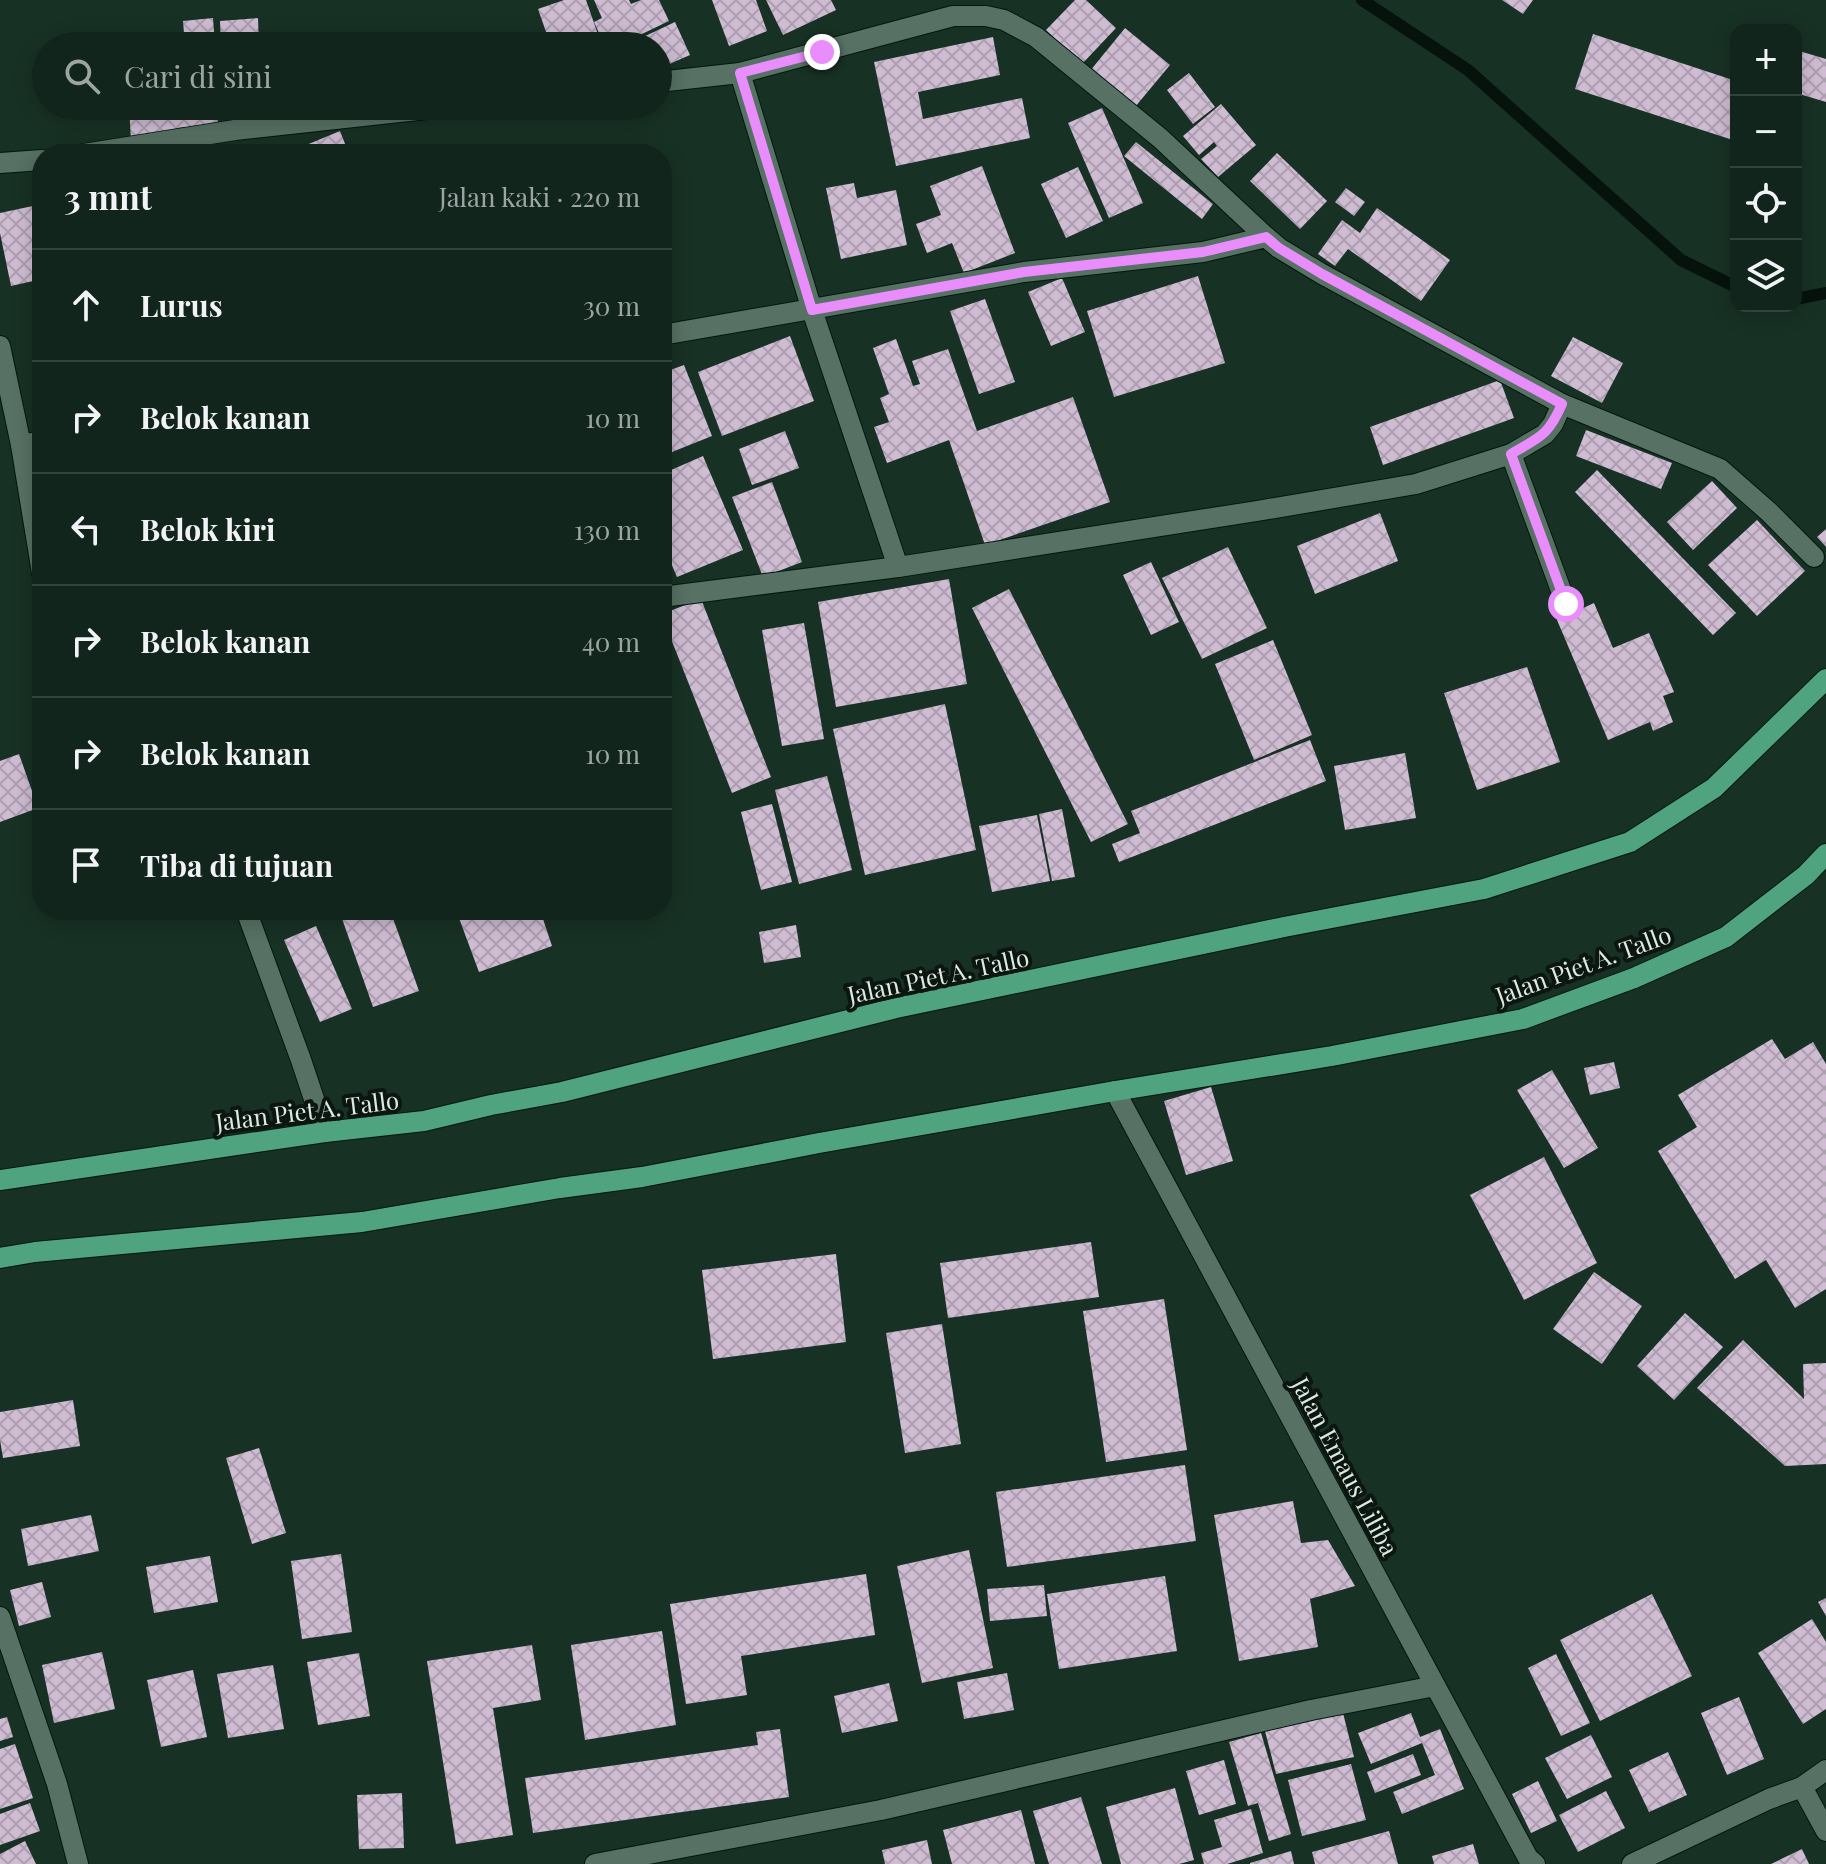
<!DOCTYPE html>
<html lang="id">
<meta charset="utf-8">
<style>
body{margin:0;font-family:"Playfair Display",serif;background:#1f3129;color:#f1f3f6}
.controls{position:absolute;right:24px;top:24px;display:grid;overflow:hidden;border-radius:16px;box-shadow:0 4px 20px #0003}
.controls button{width:72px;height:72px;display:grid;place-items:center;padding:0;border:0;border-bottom:2px solid #31423b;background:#12251c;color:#f1f3f6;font:40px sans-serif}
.stop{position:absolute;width:24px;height:24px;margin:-18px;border:6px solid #e98dfd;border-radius:50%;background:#fff}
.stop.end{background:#e98dfd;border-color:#fff;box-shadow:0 2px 8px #0008}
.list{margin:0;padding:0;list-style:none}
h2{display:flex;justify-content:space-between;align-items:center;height:104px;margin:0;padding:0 32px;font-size:34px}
h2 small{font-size:26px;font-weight:400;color:#9ca5a3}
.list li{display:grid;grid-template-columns:52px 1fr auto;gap:24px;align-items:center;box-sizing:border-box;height:112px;padding:0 32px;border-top:2px solid #31423b}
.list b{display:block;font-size:30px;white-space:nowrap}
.list em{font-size:26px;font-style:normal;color:#9ca5a3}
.icon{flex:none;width:44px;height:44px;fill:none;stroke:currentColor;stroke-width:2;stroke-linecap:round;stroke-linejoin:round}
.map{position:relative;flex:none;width:1826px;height:1864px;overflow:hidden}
.search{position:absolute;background:#12251c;box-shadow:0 4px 20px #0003;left:32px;top:32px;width:640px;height:88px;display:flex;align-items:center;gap:20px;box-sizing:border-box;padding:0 28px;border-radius:44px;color:#9ca5a3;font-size:30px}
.panel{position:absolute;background:#12251c;box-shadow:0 4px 20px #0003;left:32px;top:144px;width:640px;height:776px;border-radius:32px}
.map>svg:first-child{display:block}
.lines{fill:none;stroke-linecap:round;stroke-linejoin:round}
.stream{stroke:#06130d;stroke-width:12}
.building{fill:url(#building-cross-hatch)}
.minor-casing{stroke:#02180e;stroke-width:22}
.major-casing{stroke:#02180e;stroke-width:22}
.minor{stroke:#577164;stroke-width:20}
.major{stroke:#4fa37f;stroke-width:20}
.route{stroke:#e98dfd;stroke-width:10}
.labels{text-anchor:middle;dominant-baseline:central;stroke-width:8;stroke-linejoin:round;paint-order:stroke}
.street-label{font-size:24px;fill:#dceae2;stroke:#0b1611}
</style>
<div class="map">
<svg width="1826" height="1864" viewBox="0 0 1826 1864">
<defs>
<pattern id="building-cross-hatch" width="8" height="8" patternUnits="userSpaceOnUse" patternTransform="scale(2)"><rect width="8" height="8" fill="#cfbcd3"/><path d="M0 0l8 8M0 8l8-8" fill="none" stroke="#ac9eaf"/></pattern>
</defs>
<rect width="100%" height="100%" fill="#183125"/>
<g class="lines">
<!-- stream -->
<g class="stream">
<polyline points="1362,0 1468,70 1681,260 1736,287"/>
<polyline points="1796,299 1826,293"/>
</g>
</g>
<!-- building -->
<g class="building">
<polygon points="564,0 586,0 602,46 551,46 538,9"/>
<polygon points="594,0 629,0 631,4 641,0 659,0 669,21 617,46 605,46 594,22 602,18"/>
<polygon points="712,0 756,0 767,31 729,46"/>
<polygon points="766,0 831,0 836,10 783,35"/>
<polygon points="1075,0 1086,0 1116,28 1082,64 1046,30"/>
<polygon points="1502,0 1533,0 1523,14"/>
<polygon points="213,18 215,46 185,46 183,21"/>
<polygon points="258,18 259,46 221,46 220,21"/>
<polygon points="675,22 690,55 658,69 658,46 624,46"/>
<polygon points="1125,28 1170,65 1135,107 1090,71"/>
<polygon points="325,32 326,46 266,46 265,37"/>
<polygon points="1593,34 1736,81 1736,141 1575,89"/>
<polygon points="993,37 1000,75 918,92 923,119 1022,98 1030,138 896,166 874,62"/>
<polygon points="421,40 421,46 385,46 385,42"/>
<polygon points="1796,50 1826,59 1826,102 1796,93"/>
<polygon points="1189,73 1215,107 1193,124 1167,90"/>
<polygon points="1221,104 1256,145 1218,177 1201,159 1217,146 1214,142 1199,155 1183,136"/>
<polygon points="129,106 217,106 218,124 177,128 178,137 131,141"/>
<polygon points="269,106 306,106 307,114 270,117"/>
<polygon points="1102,108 1143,203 1109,218 1068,123"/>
<polygon points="340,131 349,154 301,154 299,148"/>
<polygon points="1136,142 1213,204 1202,219 1124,156"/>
<polygon points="293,144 298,154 269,154"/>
<polygon points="1277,153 1327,201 1300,229 1250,181"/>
<polygon points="982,166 1015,253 964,273 952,243 927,253 916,224 941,215 930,186"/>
<polygon points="1078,167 1103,221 1066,238 1041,184"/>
<polygon points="854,183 857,198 896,190 907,245 841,259 826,188"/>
<polygon points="1346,188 1365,202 1354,216 1335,202"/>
<polygon points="42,204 42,279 11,286 0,233 0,213"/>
<polygon points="1377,208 1450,260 1421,301 1348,249 1335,266 1318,254 1342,220 1360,233"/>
<polygon points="1198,276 1225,363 1114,397 1087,311"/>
<polygon points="1062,278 1085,332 1051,346 1028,292"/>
<polygon points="985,299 1015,382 979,394 950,311"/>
<polygon points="790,336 814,401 722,436 698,372"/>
<polygon points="1573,337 1623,363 1602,403 1551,376"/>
<polygon points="896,339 913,386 920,384 912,361 948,349 977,431 1073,397 1110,502 985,545 949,440 887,463 874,427 889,422 880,398 889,394 873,348"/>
<polygon points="684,365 712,436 662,456 662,373"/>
<polygon points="1500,380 1514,418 1383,465 1370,427"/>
<polygon points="1586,430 1672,463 1661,489 1576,456"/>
<polygon points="785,431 799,468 752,485 739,449"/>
<polygon points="703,456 743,550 677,577 662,542 672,537 662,513 662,474"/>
<polygon points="1597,470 1736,613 1713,635 1575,492"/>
<polygon points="1712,481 1737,508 1693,550 1667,522"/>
<polygon points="772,482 802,562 763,577 732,497"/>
<polygon points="1380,513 1398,561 1315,594 1297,546"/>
<polygon points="1757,520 1805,571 1757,616 1708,565"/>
<polygon points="1826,529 1826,547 1817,537"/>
<polygon points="1228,547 1267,628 1202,659 1162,578"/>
<polygon points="1151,562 1179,622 1151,635 1123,575"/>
<polygon points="949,579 967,684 836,707 818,602"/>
<polygon points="1009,589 1128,824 1091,842 972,608"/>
<polygon points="701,599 771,777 732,793 662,616 662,614"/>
<polygon points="1594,603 1613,648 1649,633 1674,692 1663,696 1673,722 1653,731 1650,722 1608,740 1557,620"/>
<polygon points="804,623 824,739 782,746 762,630"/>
<polygon points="1273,640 1312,735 1254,760 1215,664"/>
<polygon points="1527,667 1560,762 1477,790 1444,693"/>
<polygon points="945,704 976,850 865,875 833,729"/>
<polygon points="1310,740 1326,781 1119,862 1112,844 1140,833 1131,811"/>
<polygon points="1405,753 1416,818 1345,830 1334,766"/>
<polygon points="19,754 38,808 0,822 0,761"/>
<polygon points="827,776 852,870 799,884 775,790"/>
<polygon points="772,804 792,882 761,890 741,812"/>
<polygon points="1062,809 1075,877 1052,881 1039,814"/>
<polygon points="1037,815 1050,881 992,892 979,826"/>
<polygon points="78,910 123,910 123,911 80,920"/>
<polygon points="339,910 390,910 419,991 373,1007"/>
<polygon points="456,910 540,910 552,946 479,972"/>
<polygon points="796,925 801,957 764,963 759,932"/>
<polygon points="316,926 352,1009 320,1022 284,940"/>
<polygon points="1772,1039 1785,1059 1813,1042 1826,1064 1826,1289 1795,1308 1766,1260 1735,1279 1658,1151 1697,1127 1678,1095"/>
<polygon points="1614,1062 1620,1088 1590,1095 1584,1068"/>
<polygon points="1552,1070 1598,1148 1564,1168 1517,1090"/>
<polygon points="1211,1087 1233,1161 1186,1175 1164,1101"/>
<polygon points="1544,1157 1597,1263 1524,1300 1470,1195"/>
<polygon points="1091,1242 1099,1297 948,1318 940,1263"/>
<polygon points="836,1254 846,1342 713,1359 702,1270"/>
<polygon points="1594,1272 1642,1306 1602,1364 1553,1329"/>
<polygon points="1164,1299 1187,1450 1106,1462 1083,1311"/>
<polygon points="1685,1313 1723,1347 1674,1400 1637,1366"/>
<polygon points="942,1324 961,1444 905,1453 886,1333"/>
<polygon points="1743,1340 1804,1399 1803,1364 1826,1363 1826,1464 1785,1466 1697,1388"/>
<polygon points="73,1400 80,1446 3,1458 0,1440 0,1412"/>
<polygon points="259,1448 286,1533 252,1544 226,1458"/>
<polygon points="1185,1465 1196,1541 1007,1567 996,1492"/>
<polygon points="1293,1501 1301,1543 1328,1540 1355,1586 1310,1599 1318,1647 1239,1661 1214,1515"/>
<polygon points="91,1515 99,1551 28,1566 21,1529"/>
<polygon points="969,1550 993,1668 922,1683 897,1566"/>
<polygon points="341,1554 352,1632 302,1639 291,1561"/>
<polygon points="210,1556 218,1602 154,1613 146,1567"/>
<polygon points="866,1574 875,1635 741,1656 747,1695 686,1704 670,1604"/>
<polygon points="1165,1576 1177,1651 1059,1669 1047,1594"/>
<polygon points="42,1582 51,1617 19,1626 10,1590"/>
<polygon points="1044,1585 1047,1616 990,1621 987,1589"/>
<polygon points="1652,1594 1692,1676 1600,1721 1560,1640"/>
<polygon points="1826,1598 1826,1616 1818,1602"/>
<polygon points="1812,1619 1826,1642 1826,1709 1803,1724 1758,1653"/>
<polygon points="662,1631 676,1725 585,1740 571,1645"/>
<polygon points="532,1645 541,1700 493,1708 513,1835 456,1844 427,1661"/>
<polygon points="102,1652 115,1709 54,1723 42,1665"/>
<polygon points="359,1653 370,1716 318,1725 307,1662"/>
<polygon points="1556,1654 1590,1723 1561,1736 1528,1668"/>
<polygon points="273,1665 284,1729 228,1738 217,1674"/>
<polygon points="193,1670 207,1737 161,1747 147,1680"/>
<polygon points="1007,1673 1014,1710 964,1719 957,1682"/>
<polygon points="889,1683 898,1721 842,1733 834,1696"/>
<polygon points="1739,1697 1764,1759 1727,1775 1701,1713"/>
<polygon points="1343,1713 1354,1757 1276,1774 1265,1731"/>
<polygon points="1411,1713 1420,1737 1440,1729 1464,1789 1402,1814 1393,1792 1435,1775 1422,1743 1371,1764 1358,1733"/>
<polygon points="7,1717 13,1737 0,1741 0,1719"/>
<polygon points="780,1729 789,1797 533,1833 525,1778 758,1745 756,1732"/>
<polygon points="1261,1733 1291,1834 1269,1841 1258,1803 1248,1806 1229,1742"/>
<polygon points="1591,1735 1612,1777 1567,1799 1545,1758"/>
<polygon points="15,1744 33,1798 0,1809 0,1749"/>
<polygon points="1668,1752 1687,1795 1649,1812 1629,1770"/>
<polygon points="1413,1754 1421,1775 1375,1793 1367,1772"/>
<polygon points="1224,1760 1236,1804 1199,1815 1186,1771"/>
<polygon points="1351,1764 1366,1820 1302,1836 1288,1780"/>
<polygon points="1538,1781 1557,1821 1531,1833 1512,1794"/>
<polygon points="1175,1788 1194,1860 1179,1864 1121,1864 1106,1807"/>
<polygon points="1606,1791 1625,1828 1578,1852 1559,1815"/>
<polygon points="402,1793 404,1848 359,1849 357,1795"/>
<polygon points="1081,1797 1102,1864 1049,1864 1033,1811"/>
<polygon points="30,1803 40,1831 0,1845 0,1814"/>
<polygon points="1251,1809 1263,1853 1227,1864 1204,1864 1201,1853 1222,1847 1214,1820"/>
<polygon points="1021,1810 1035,1864 952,1864 943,1830"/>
<polygon points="1389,1831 1398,1864 1315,1864 1312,1852"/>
<polygon points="927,1840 932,1864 885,1864 882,1850"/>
<polygon points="25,1841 36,1864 0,1864 0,1854"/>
<polygon points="1473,1844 1479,1864 1434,1864 1432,1856"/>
<polygon points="1802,1849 1809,1864 1771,1864"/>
<polygon points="1291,1851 1294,1864 1250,1864 1250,1863"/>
</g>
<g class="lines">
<defs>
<g id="minor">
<polyline points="740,73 812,310 898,567"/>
<polyline points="658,82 740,73 953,16 986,16 1004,20 1036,37 1160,138 1266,237"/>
<polyline points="84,154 235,130 454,106"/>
<polyline points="0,163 42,160"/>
<polyline points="662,335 1024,272 1203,252 1266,237 1279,248 1322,274 1562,404 1553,424 1545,434 1511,454 1416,484 1257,511 898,567 662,597"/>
<polyline points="0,346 21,445 42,573"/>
<polyline points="1562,404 1720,469 1769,512 1814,557"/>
<polyline points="21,445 42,441"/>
<polyline points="1511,454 1566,604"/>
<polyline points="246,910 301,1060 325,1132"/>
<polyline points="1115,1091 1528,1858 1535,1864"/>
<polyline points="0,1617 57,1784 78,1864"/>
<polyline points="1802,1787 1826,1770"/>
<polyline points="595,1864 881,1810 1311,1710 1435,1686"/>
<polyline points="1632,1864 1769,1799 1802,1787 1826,1831"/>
</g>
<g id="major">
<polyline points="0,1180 325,1132 424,1121 491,1105 562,1092 896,1008 1284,927 1484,889 1630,842 1714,788 1826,679"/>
<polyline points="0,1258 35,1252 362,1222 560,1188 642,1177 819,1143 1115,1091 1332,1056 1523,1019 1634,978 1726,937 1806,875 1826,854"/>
</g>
</defs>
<!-- minor casing -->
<use href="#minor" class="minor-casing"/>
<!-- major casing -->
<use href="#major" class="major-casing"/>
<!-- minor -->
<use href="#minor" class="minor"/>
<!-- major -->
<use href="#major" class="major"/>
</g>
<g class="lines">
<!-- route -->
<path class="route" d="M 822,52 L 740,73 L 812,310 L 1024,272 L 1203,252 L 1266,237 L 1279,248 L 1322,274 L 1562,404 C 1548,436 1540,437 1511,454 L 1566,604"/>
</g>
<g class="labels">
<!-- street labels -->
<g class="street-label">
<text transform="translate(1583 964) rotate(-20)">Jalan Piet A. Tallo</text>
<text transform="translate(938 975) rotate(-12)">Jalan Piet A. Tallo</text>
<text transform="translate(307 1110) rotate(-7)">Jalan Piet A. Tallo</text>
<text transform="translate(1346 1466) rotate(62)">Jalan Emaus Liliba</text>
</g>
</g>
</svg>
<div class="controls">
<button>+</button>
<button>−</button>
<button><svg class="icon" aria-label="locate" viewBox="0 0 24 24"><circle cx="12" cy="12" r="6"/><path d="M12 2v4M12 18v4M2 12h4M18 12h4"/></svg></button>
<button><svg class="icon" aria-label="layers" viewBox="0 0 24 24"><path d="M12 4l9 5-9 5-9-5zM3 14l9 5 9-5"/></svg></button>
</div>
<div class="stop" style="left:1566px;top:604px"></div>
<div class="stop end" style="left:822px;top:52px"></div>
<div class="search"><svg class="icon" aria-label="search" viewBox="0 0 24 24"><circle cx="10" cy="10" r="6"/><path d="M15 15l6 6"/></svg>Cari di sini</div>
<section class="panel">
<h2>3 mnt<small>Jalan kaki · 220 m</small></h2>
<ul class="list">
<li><svg class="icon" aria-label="ahead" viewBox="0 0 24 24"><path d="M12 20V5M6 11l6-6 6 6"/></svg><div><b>Lurus</b></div><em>30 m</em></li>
<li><svg class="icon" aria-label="right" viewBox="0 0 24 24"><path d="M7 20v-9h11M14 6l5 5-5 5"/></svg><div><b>Belok kanan</b></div><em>10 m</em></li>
<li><svg class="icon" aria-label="left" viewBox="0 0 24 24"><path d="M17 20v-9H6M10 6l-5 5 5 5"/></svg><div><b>Belok kiri</b></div><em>130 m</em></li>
<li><svg class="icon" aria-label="right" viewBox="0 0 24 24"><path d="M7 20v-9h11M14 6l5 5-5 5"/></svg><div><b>Belok kanan</b></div><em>40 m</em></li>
<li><svg class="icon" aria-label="right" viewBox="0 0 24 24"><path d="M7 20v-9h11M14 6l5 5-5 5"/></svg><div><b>Belok kanan</b></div><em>10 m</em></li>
<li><svg class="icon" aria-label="arrive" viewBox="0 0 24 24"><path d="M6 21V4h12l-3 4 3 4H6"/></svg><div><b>Tiba di tujuan</b></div></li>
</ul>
</section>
</div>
